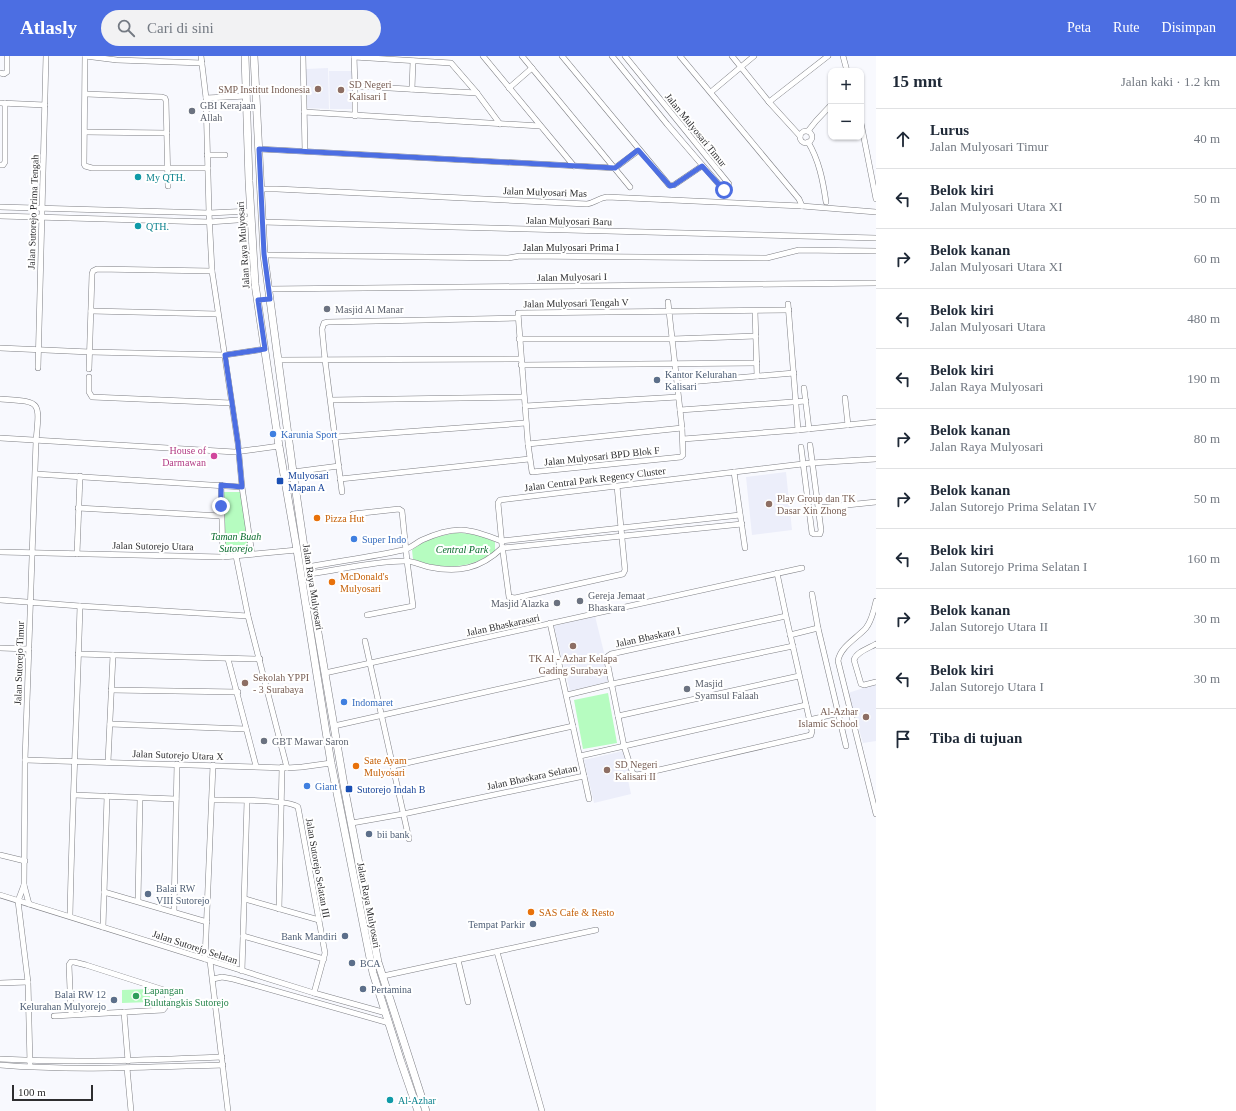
<!DOCTYPE html>
<html lang="id">
<meta charset="utf-8">
<style>
body{margin:0;font-family:Georgia,serif;background:#f2f2f3;color:#1f2937}
.controls{position:absolute;right:12px;top:12px;display:grid;overflow:hidden;border-radius:8px;box-shadow:0 1px 3px #0004}
.controls button{width:36px;height:36px;display:grid;place-items:center;padding:0;border:0;border-bottom:1px solid #e0e1e3;background:#fff;color:#1f2937;font:20px sans-serif}
.scale{position:absolute;left:12px;bottom:10px;width:81px;box-sizing:border-box;padding-left:4px;border:2px solid #2e2e30;border-top:0;font-size:11px;line-height:14px;white-space:nowrap;color:#2e2e30;-webkit-text-stroke:3px #fff;paint-order:stroke}
.stop{position:absolute;width:12px;height:12px;margin:-9px;border:3px solid #4c6ee2;border-radius:50%;background:#fff}
.stop.end{background:#4c6ee2;border-color:#fff;box-shadow:0 1px 4px #0008}
.list{margin:0;padding:0;list-style:none}
h2{display:flex;justify-content:space-between;align-items:center;height:52px;margin:0;padding:0 16px;font-size:17px}
h2 small{font-size:13px;font-weight:400;color:#747a83}
.list li{display:grid;grid-template-columns:26px 1fr auto;gap:12px;align-items:center;box-sizing:border-box;height:60px;padding:0 16px;border-top:1px solid #e0e1e3}
.list b{display:block;font-size:15px;white-space:nowrap}
.list p{margin:0;font-size:13px;white-space:nowrap;color:#747a83}
.list em{font-size:13px;font-style:normal;color:#747a83}
.icon{flex:none;width:22px;height:22px;fill:none;stroke:currentColor;stroke-width:2;stroke-linecap:round;stroke-linejoin:round}
.map{position:relative;flex:none;width:876px;height:1055px;overflow:hidden}
header{display:flex;align-items:center;gap:24px;box-sizing:border-box;height:56px;padding:0 20px;background:#4c6ee2;color:#fff}
header strong{font-size:19px}
nav{display:flex;gap:22px;margin-inline-start:auto;font-size:14px}
.search{width:280px;height:36px;background:#f2f2f3;display:flex;align-items:center;gap:10px;box-sizing:border-box;padding:0 14px;border-radius:22px;color:#747a83;font-size:15px}
main{display:flex}
aside{flex:1;background:#fff}
.map>svg:first-child{display:block}
.built{fill:#eceefa}
.green{fill:#b6fcc0}
.lines{fill:none;stroke-linecap:round;stroke-linejoin:round}
.minor-casing{stroke:#7e7f84;stroke-width:6}
.secondary-casing{stroke:#7e7f84;stroke-width:8}
.minor{stroke:#fff;stroke-width:5}
.secondary{stroke:#fff;stroke-width:7}
.route{stroke:#4c6ee2;stroke-width:5}
.education-dot{fill:#8d6e63;stroke:#fff;stroke-width:1.5}
.worship-dot{fill:#6b7280;stroke:#fff;stroke-width:1.5}
.culture-dot{fill:#0f9aa8;stroke:#fff;stroke-width:1.5}
.service-dot{fill:#5c6f8a;stroke:#fff;stroke-width:1.5}
.shop-dot{fill:#3f7fe0;stroke:#fff;stroke-width:1.5}
.hotel-dot{fill:#d1479c;stroke:#fff;stroke-width:1.5}
.transit-dot{fill:#1a4fb4;stroke:#fff;stroke-width:1.5}
.food-dot{fill:#e8710a;stroke:#fff;stroke-width:1.5}
.leisure-dot{fill:#2e9e5b;stroke:#fff;stroke-width:1.5}
.labels{text-anchor:middle;dominant-baseline:central;stroke-width:4;stroke-linejoin:round;paint-order:stroke}
.education-label{font-size:10px;fill:#785e54;stroke:#fff;text-anchor:start}
.worship-label{font-size:10px;fill:#5b616d;stroke:#fff;text-anchor:start}
.street-label{font-size:10px;fill:#2e2e30;stroke:#fff}
.culture-label{font-size:10px;fill:#0d838f;stroke:#fff;text-anchor:start}
.service-label{font-size:10px;fill:#4e5e75;stroke:#fff;text-anchor:start}
.shop-label{font-size:10px;fill:#366cbe;stroke:#fff;text-anchor:start}
.hotel-label{font-size:10px;fill:#b23c85;stroke:#fff;text-anchor:end}
.transit-label{font-size:10px;fill:#164399;stroke:#fff;text-anchor:start}
.food-label{font-size:10px;fill:#c56008;stroke:#fff;text-anchor:start}
.park-label{font-size:10px;font-style:italic;fill:#086a2b;stroke:#fff}
.leisure-label{font-size:10px;fill:#27864d;stroke:#fff;text-anchor:start}
</style>
<header>
<strong>Atlasly</strong>
<div class="search"><svg class="icon" aria-label="search" viewBox="0 0 24 24"><circle cx="10" cy="10" r="6"/><path d="M15 15l6 6"/></svg>Cari di sini</div>
<nav><a>Peta</a><a>Rute</a><a>Disimpan</a></nav>
</header>
<main>
<div class="map">
<svg width="876" height="1055" viewBox="0 0 876 1055">
<rect width="100%" height="100%" fill="#f8f9fe"/>
<!-- built -->
<g class="built">
<polygon points="328,12 329,53 307,52 306,13"/>
<polygon points="329,15 352,15 353,53 330,53"/>
<polygon points="786,416 792,474 752,479 746,421"/>
<polygon points="595,560 611,625 570,635 554,570"/>
<polygon points="876,628 876,685 863,687 848,637"/>
<polygon points="623,695 631,723 628,724 631,738 594,747 584,704"/>
</g>
<!-- green -->
<g class="green">
<polygon points="224,436 241,436 250,497 225,499"/>
<path d="M 455,477 C 470,477 482,479 495,486 L 495,495 C 471,514 440,514 413,503 L 412,494 C 424,484 439,480 455,477 Z"/>
<polygon points="608,637 617,687 583,693 574,644"/>
<polygon points="150,933 150,946 122,947 122,934"/>
</g>
<g class="lines">
<defs>
<g id="minor">
<polyline points="85,0 84,108 85,110 92,112 208,112"/>
<polyline points="85,0 117,4 202,7"/>
<polyline points="201,0 206,42 209,157 212,215 238,388 242,431 252,498"/>
<polyline points="303,0 305,95"/>
<polyline points="354,0 355,30 355,60"/>
<polyline points="483,0 574,110"/>
<polyline points="522,0 630,131"/>
<polyline points="562,0 669,129 674,129 702,110"/>
<polyline points="612,0 667,68 722,132 725,134 729,132 729,128 625,0"/>
<polyline points="680,0 799,143 802,150"/>
<polyline points="732,0 769,46 800,80"/>
<polyline points="843,0 847,15"/>
<polyline points="354,1 451,7 477,37 500,68"/>
<polyline points="0,17 4,18 7,16 7,0"/>
<polyline points="355,30 477,37"/>
<polyline points="509,32 532,12"/>
<polyline points="412,33 413,5"/>
<polyline points="711,36 754,0"/>
<polyline points="86,38 162,41 165,42 166,45 168,130"/>
<polyline points="206,42 247,40"/>
<polyline points="769,46 828,0"/>
<polyline points="0,47 45,49"/>
<polyline points="304,56 540,70"/>
<polyline points="861,67 876,143"/>
<circle cx="806" cy="81" r="6"/>
<polyline points="808,75 816,65 831,49"/>
<polyline points="85,76 167,77"/>
<path d="M 808,86 C 819,104 823,125 826,146"/>
<polyline points="259,93 615,112 639,94"/>
<polyline points="207,99 225,99"/>
<polyline points="0,109 3,109 5,106 5,47"/>
<path d="M 260,133 L 277,133 L 587,148 C 594,147 599,142 607,141 L 802,150 L 876,156"/>
<polyline points="0,151 209,157 251,155"/>
<polyline points="0,160 209,166 251,163"/>
<polyline points="262,166 876,182"/>
<polyline points="264,199 508,202 520,200 767,202 799,194 876,195"/>
<polyline points="268,233 876,227"/>
<polyline points="668,246 682,372 683,399 681,401 532,416 528,388 518,257 789,254"/>
<polyline points="788,248 798,374"/>
<polyline points="91,255 218,258"/>
<polyline points="755,255 757,320"/>
<polyline points="519,283 672,283 756,280"/>
<polyline points="0,292 90,296 225,299 265,293"/>
<polyline points="278,304 521,303"/>
<polyline points="521,309 757,307"/>
<polyline points="38,312 46,0"/>
<polyline points="89,313 92,218 93,215 97,213 212,215"/>
<polyline points="89,321 89,336 92,341 231,347"/>
<polyline points="677,327 794,317"/>
<polyline points="804,332 809,373"/>
<polyline points="845,342 848,369"/>
<path d="M 0,343 C 41,346 40,343 36,385 L 25,704 L 24,829 L 29,848"/>
<polyline points="331,344 524,341"/>
<polyline points="525,350 678,341"/>
<polyline points="680,354 806,345"/>
<polyline points="335,381 526,367"/>
<polyline points="0,382 235,396 279,390"/>
<polyline points="683,383 798,374 876,366"/>
<polyline points="528,388 682,372"/>
<polyline points="801,391 812,477 814,478 820,478 821,474 810,389"/>
<polyline points="293,416 339,410"/>
<polyline points="734,416 745,492"/>
<polyline points="36,418 242,431"/>
<polyline points="340,423 529,403"/>
<polyline points="221,429 223,501"/>
<polyline points="617,430 625,514 623,518 515,542 509,541 502,489 498,447 500,444 811,407 876,403"/>
<polyline points="342,436 325,304 322,273 324,267 328,266 518,262"/>
<polyline points="78,452 221,460"/>
<polyline points="818,452 876,446"/>
<polyline points="353,458 399,453 402,455 407,505 413,550 367,559"/>
<polyline points="0,496 223,501 297,494"/>
<polyline points="77,498 80,420"/>
<polyline points="236,500 248,560 287,712"/>
<path d="M 307,511 C 339,505 372,501 403,494 C 410,493 416,487 422,484 C 455,469 469,472 501,485 L 740,459"/>
<polyline points="777,517 786,560 812,675 811,679 637,719 633,718 624,690 607,605 608,600 611,598 786,560"/>
<path d="M 308,518 C 340,514 373,505 405,505 C 413,505 421,509 429,511 C 458,517 480,513 502,492 L 742,468"/>
<polyline points="812,538 818,572 846,690"/>
<polyline points="0,544 80,550 248,560"/>
<path d="M 876,545 C 874,554 872,564 866,572 C 857,582 840,591 838,605 L 876,758"/>
<polyline points="790,579 818,572"/>
<polyline points="365,585 409,783"/>
<path d="M 876,588 C 869,592 856,596 854,604 L 861,628 L 864,629 L 876,626"/>
<polyline points="0,592 29,593"/>
<polyline points="78,598 260,603"/>
<polyline points="228,603 256,710"/>
<polyline points="325,617 802,512"/>
<polyline points="111,634 238,636"/>
<polyline points="567,639 612,628 793,590"/>
<polyline points="618,660 799,620"/>
<polyline points="809,664 839,657"/>
<polyline points="110,668 246,673"/>
<polyline points="334,670 562,619"/>
<polyline points="580,700 806,649"/>
<polyline points="25,704 287,712 302,711 331,707"/>
<polyline points="108,706 113,599"/>
<polyline points="393,710 573,670"/>
<polyline points="584,720 589,743"/>
<polyline points="74,739 176,743"/>
<path d="M 212,744 C 226,744 290,743 298,751 L 325,897 L 314,937"/>
<polyline points="352,767 403,758 584,720 550,567"/>
<polyline points="0,799 25,805"/>
<polyline points="104,836 207,866"/>
<polyline points="0,839 314,937 386,957"/>
<polyline points="245,843 319,864"/>
<polyline points="18,845 28,926 30,1008"/>
<polyline points="18,845 24,829"/>
<polyline points="138,845 140,742"/>
<polyline points="279,853 282,711"/>
<polyline points="174,855 177,708"/>
<path d="M 70,860 C 72,757 77,654 80,550"/>
<polyline points="103,871 107,740"/>
<polyline points="243,880 324,903"/>
<polyline points="497,896 542,1055"/>
<polyline points="205,903 213,709"/>
<polyline points="458,904 468,946"/>
<polyline points="210,905 228,1055"/>
<polyline points="242,915 247,745"/>
<polyline points="383,920 596,874"/>
<polyline points="213,923 222,921 233,923 389,967"/>
<polyline points="0,927 28,926"/>
<polyline points="124,956 128,1005"/>
<path d="M 54,960 L 163,954 C 169,948 169,940 164,934 L 86,909 L 74,906 L 71,906 L 69,909 L 71,958"/>
<path d="M 0,1003 C 74,1007 148,1004 222,1001"/>
<path d="M 0,1009 C 74,1015 149,1011 223,1009"/>
<polyline points="127,1012 131,1055"/>
</g>
<g id="secondary">
<polyline points="245,0 249,125 255,228 279,390 297,494 331,707 373,917 401,1006 418,1055"/>
<polyline points="254,0 264,199 293,416 308,518 345,735 378,906 426,1055"/>
</g>
</defs>
<!-- minor casing -->
<use href="#minor" class="minor-casing"/>
<!-- secondary casing -->
<use href="#secondary" class="secondary-casing"/>
<!-- minor -->
<use href="#minor" class="minor"/>
<!-- secondary -->
<use href="#secondary" class="secondary"/>
</g>
<g class="lines">
<!-- route -->
<polyline class="route" points="221,450 221,429 242,431 238,388 225,299 265,293 258,244 270,243 264,198 259,93 615,112 638,94 670,130 674,129 702,110 724,134"/>
</g>
<!-- markers -->
<g class="education-dot">
<circle cx="318" cy="33" r="4"/>
<circle cx="341" cy="34" r="4"/>
<circle cx="769" cy="448" r="4"/>
<circle cx="573" cy="590" r="4"/>
<circle cx="245" cy="627" r="4"/>
<circle cx="866" cy="661" r="4"/>
<circle cx="607" cy="714" r="4"/>
</g>
<g class="worship-dot">
<circle cx="192" cy="55" r="4"/>
<circle cx="327" cy="253" r="4"/>
<circle cx="580" cy="545" r="4"/>
<circle cx="557" cy="547" r="4"/>
<circle cx="687" cy="633" r="4"/>
<circle cx="264" cy="685" r="4"/>
</g>
<g class="culture-dot">
<circle cx="138" cy="121" r="4"/>
<circle cx="138" cy="170" r="4"/>
<circle cx="390" cy="1044" r="4"/>
</g>
<g class="service-dot">
<circle cx="657" cy="324" r="4"/>
<circle cx="369" cy="778" r="4"/>
<circle cx="148" cy="838" r="4"/>
<circle cx="533" cy="868" r="4"/>
<circle cx="345" cy="880" r="4"/>
<circle cx="352" cy="907" r="4"/>
<circle cx="363" cy="933" r="4"/>
<circle cx="114" cy="944" r="4"/>
</g>
<g class="shop-dot">
<circle cx="273" cy="378" r="4"/>
<circle cx="354" cy="483" r="4"/>
<circle cx="344" cy="646" r="4"/>
<circle cx="307" cy="730" r="4"/>
</g>
<circle class="hotel-dot" cx="214" cy="400" r="4"/>
<g class="transit-dot">
<rect x="276" y="421" width="8" height="8" rx="2"/>
<rect x="345" y="729" width="8" height="8" rx="2"/>
</g>
<g class="food-dot">
<circle cx="317" cy="462" r="4"/>
<circle cx="332" cy="526" r="4"/>
<circle cx="356" cy="710" r="4"/>
<circle cx="531" cy="856" r="4"/>
</g>
<circle class="leisure-dot" cx="136" cy="940" r="4"/>
<g class="labels">
<!-- education labels -->
<g class="education-label">
<text x="349" y="28">SD Negeri<tspan x="349" dy="12">Kalisari I</tspan></text>
<text x="310" y="33" text-anchor="end">SMP Institut Indonesia</text>
<text x="777" y="442">Play Group dan TK<tspan x="777" dy="12">Dasar Xin Zhong</tspan></text>
<text x="573" y="602" text-anchor="middle">TK Al - Azhar Kelapa<tspan x="573" dy="12">Gading Surabaya</tspan></text>
<text x="253" y="621">Sekolah YPPI<tspan x="253" dy="12">- 3 Surabaya</tspan></text>
<text x="858" y="655" text-anchor="end">Al-Azhar<tspan x="858" dy="12">Islamic School</tspan></text>
<text x="615" y="708">SD Negeri<tspan x="615" dy="12">Kalisari II</tspan></text>
</g>
<!-- worship labels -->
<g class="worship-label">
<text x="200" y="49">GBI Kerajaan<tspan x="200" dy="12">Allah</tspan></text>
<text x="335" y="253">Masjid Al Manar</text>
<text x="588" y="539">Gereja Jemaat<tspan x="588" dy="12">Bhaskara</tspan></text>
<text x="549" y="547" text-anchor="end">Masjid Alazka</text>
<text x="695" y="627">Masjid<tspan x="695" dy="12">Syamsul Falaah</tspan></text>
<text x="272" y="685">GBT Mawar Saron</text>
</g>
<!-- street labels -->
<g class="street-label">
<text transform="translate(696 74) rotate(51)">Jalan Mulyosari Timur</text>
<text transform="translate(545 136) rotate(2)">Jalan Mulyosari Mas</text>
<text transform="translate(33 156) rotate(-88)">Jalan Sutorejo Prima Tengah</text>
<text transform="translate(569 165) rotate(1)">Jalan Mulyosari Baru</text>
<text transform="translate(243 189) rotate(-94)">Jalan Raya Mulyosari</text>
<text x="571" y="191">Jalan Mulyosari Prima I</text>
<text transform="translate(572 221) rotate(-1)">Jalan Mulyosari I</text>
<text transform="translate(576 247) rotate(-1)">Jalan Mulyosari Tengah V</text>
<text transform="translate(602 400) rotate(-6)">Jalan Mulyosari BPD Blok F</text>
<text transform="translate(595 423) rotate(-7)">Jalan Central Park Regency Cluster</text>
<text transform="translate(153 490) rotate(1)">Jalan Sutorejo Utara</text>
<text transform="translate(313 531) rotate(81)">Jalan Raya Mulyosari</text>
<text transform="translate(503 569) rotate(-12)">Jalan Bhaskarasari</text>
<text transform="translate(648 581) rotate(-12)">Jalan Bhaskara I</text>
<text transform="translate(19 607) rotate(-88)">Jalan Sutorejo Timur</text>
<text transform="translate(178 699) rotate(2)">Jalan Sutorejo Utara X</text>
<text transform="translate(532 721) rotate(-12)">Jalan Bhaskara Selatan</text>
<text transform="translate(318 812) rotate(80)">Jalan Sutorejo Selatan III</text>
<text transform="translate(369 849) rotate(79)">Jalan Raya Mulyosari</text>
<text transform="translate(195 891) rotate(18)">Jalan Sutorejo Selatan</text>
</g>
<!-- culture labels -->
<g class="culture-label">
<text x="146" y="121">My QTH.</text>
<text x="146" y="170">QTH.</text>
<text x="398" y="1044">Al-Azhar</text>
</g>
<!-- service labels -->
<g class="service-label">
<text x="665" y="318">Kantor Kelurahan<tspan x="665" dy="12">Kalisari</tspan></text>
<text x="377" y="778">bii bank</text>
<text x="156" y="832">Balai RW<tspan x="156" dy="12">VIII Sutorejo</tspan></text>
<text x="525" y="868" text-anchor="end">Tempat Parkir</text>
<text x="337" y="880" text-anchor="end">Bank Mandiri</text>
<text x="360" y="907">BCA</text>
<text x="371" y="933">Pertamina</text>
<text x="106" y="938" text-anchor="end">Balai RW 12<tspan x="106" dy="12">Kelurahan Mulyorejo</tspan></text>
</g>
<!-- shop labels -->
<g class="shop-label">
<text x="281" y="378">Karunia Sport</text>
<text x="362" y="483">Super Indo</text>
<text x="352" y="646">Indomaret</text>
<text x="315" y="730">Giant</text>
</g>
<!-- hotel labels -->
<g class="hotel-label">
<text x="206" y="394">House of<tspan x="206" dy="12">Darmawan</tspan></text>
</g>
<!-- transit labels -->
<g class="transit-label">
<text x="288" y="419">Mulyosari<tspan x="288" dy="12">Mapan A</tspan></text>
<text x="357" y="733">Sutorejo Indah B</text>
</g>
<!-- food labels -->
<g class="food-label">
<text x="325" y="462">Pizza Hut</text>
<text x="340" y="520">McDonald's<tspan x="340" dy="12">Mulyosari</tspan></text>
<text x="364" y="704">Sate Ayam<tspan x="364" dy="12">Mulyosari</tspan></text>
<text x="539" y="856">SAS Cafe &amp; Resto</text>
</g>
<!-- park labels -->
<g class="park-label">
<text x="236" y="480">Taman Buah<tspan x="236" dy="12">Sutorejo</tspan></text>
<text x="462" y="493">Central Park</text>
</g>
<!-- leisure labels -->
<g class="leisure-label">
<text x="144" y="934">Lapangan<tspan x="144" dy="12">Bulutangkis Sutorejo</tspan></text>
</g>
</g>
</svg>
<div class="controls">
<button>+</button>
<button>−</button>
</div>
<div class="scale">100 m</div>
<div class="stop" style="left:724px;top:134px"></div>
<div class="stop end" style="left:221px;top:450px"></div>
</div>
<aside>
<h2>15 mnt<small>Jalan kaki · 1.2 km</small></h2>
<ul class="list">
<li><svg class="icon" aria-label="ahead" viewBox="0 0 24 24"><path d="M12 20V5M6 11l6-6 6 6"/></svg><div><b>Lurus</b><p>Jalan Mulyosari Timur</p></div><em>40 m</em></li>
<li><svg class="icon" aria-label="left" viewBox="0 0 24 24"><path d="M17 20v-9H6M10 6l-5 5 5 5"/></svg><div><b>Belok kiri</b><p>Jalan Mulyosari Utara XI</p></div><em>50 m</em></li>
<li><svg class="icon" aria-label="right" viewBox="0 0 24 24"><path d="M7 20v-9h11M14 6l5 5-5 5"/></svg><div><b>Belok kanan</b><p>Jalan Mulyosari Utara XI</p></div><em>60 m</em></li>
<li><svg class="icon" aria-label="left" viewBox="0 0 24 24"><path d="M17 20v-9H6M10 6l-5 5 5 5"/></svg><div><b>Belok kiri</b><p>Jalan Mulyosari Utara</p></div><em>480 m</em></li>
<li><svg class="icon" aria-label="left" viewBox="0 0 24 24"><path d="M17 20v-9H6M10 6l-5 5 5 5"/></svg><div><b>Belok kiri</b><p>Jalan Raya Mulyosari</p></div><em>190 m</em></li>
<li><svg class="icon" aria-label="right" viewBox="0 0 24 24"><path d="M7 20v-9h11M14 6l5 5-5 5"/></svg><div><b>Belok kanan</b><p>Jalan Raya Mulyosari</p></div><em>80 m</em></li>
<li><svg class="icon" aria-label="right" viewBox="0 0 24 24"><path d="M7 20v-9h11M14 6l5 5-5 5"/></svg><div><b>Belok kanan</b><p>Jalan Sutorejo Prima Selatan IV</p></div><em>50 m</em></li>
<li><svg class="icon" aria-label="left" viewBox="0 0 24 24"><path d="M17 20v-9H6M10 6l-5 5 5 5"/></svg><div><b>Belok kiri</b><p>Jalan Sutorejo Prima Selatan I</p></div><em>160 m</em></li>
<li><svg class="icon" aria-label="right" viewBox="0 0 24 24"><path d="M7 20v-9h11M14 6l5 5-5 5"/></svg><div><b>Belok kanan</b><p>Jalan Sutorejo Utara II</p></div><em>30 m</em></li>
<li><svg class="icon" aria-label="left" viewBox="0 0 24 24"><path d="M17 20v-9H6M10 6l-5 5 5 5"/></svg><div><b>Belok kiri</b><p>Jalan Sutorejo Utara I</p></div><em>30 m</em></li>
<li><svg class="icon" aria-label="arrive" viewBox="0 0 24 24"><path d="M6 21V4h12l-3 4 3 4H6"/></svg><div><b>Tiba di tujuan</b></div></li>
</ul>
</aside>
</main>
